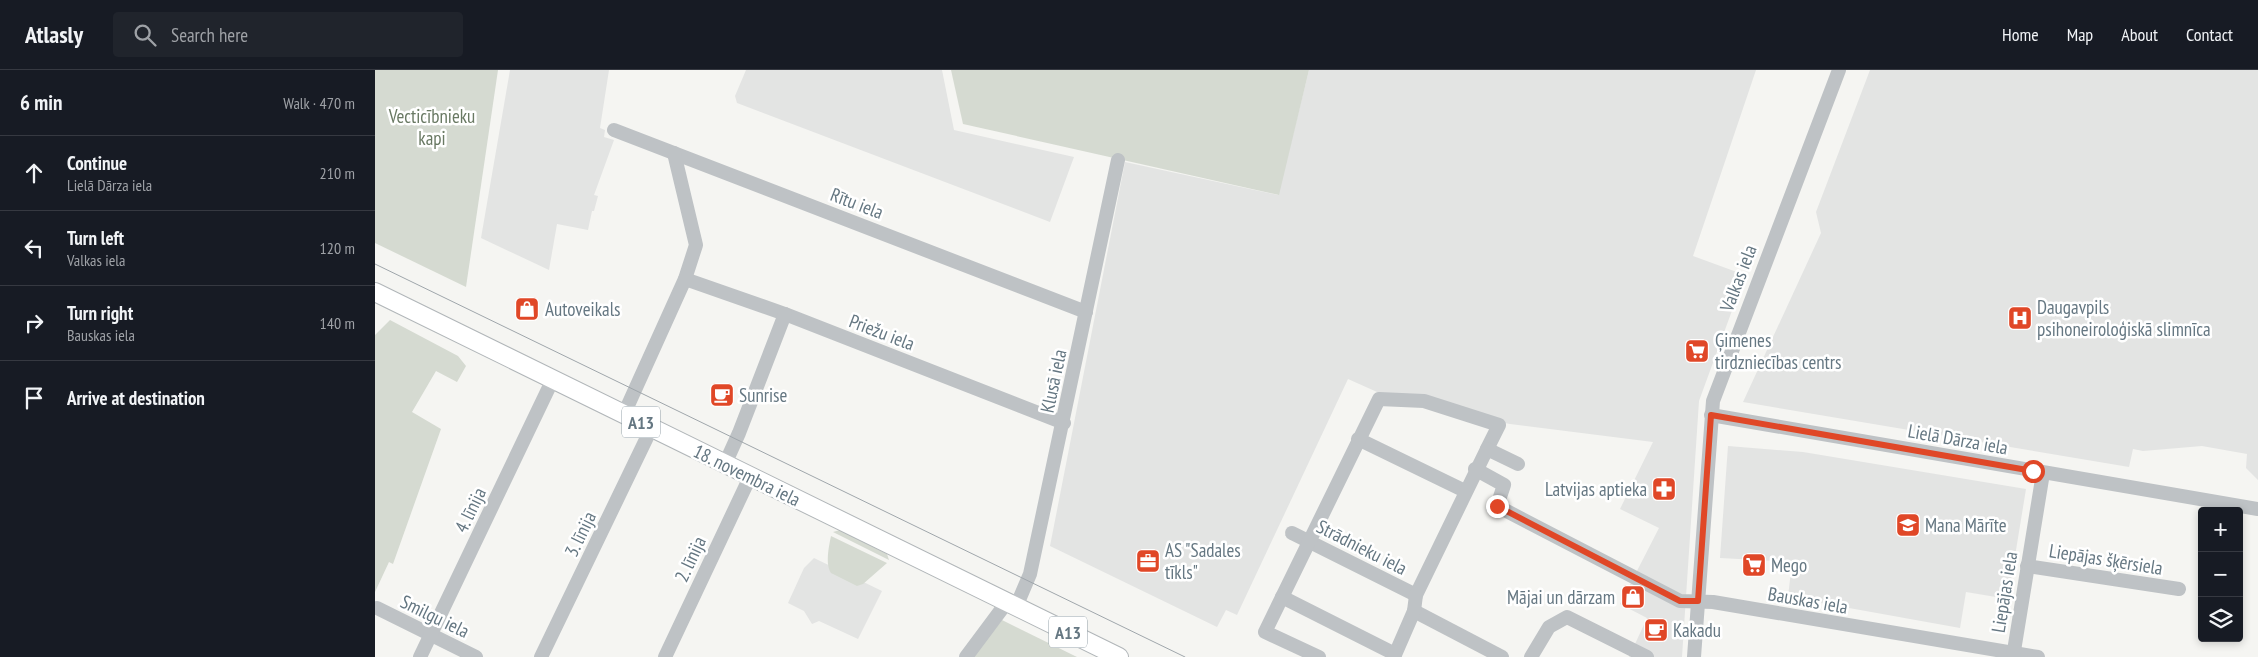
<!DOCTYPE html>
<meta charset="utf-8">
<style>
body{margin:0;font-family:"PT Sans Narrow",sans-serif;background:#20242c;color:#f1f3f6}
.controls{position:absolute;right:15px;bottom:15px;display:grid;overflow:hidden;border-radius:5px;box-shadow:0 2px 8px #0003}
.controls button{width:45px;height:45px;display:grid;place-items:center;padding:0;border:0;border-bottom:1px solid #363941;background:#171b24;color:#f1f3f6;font:25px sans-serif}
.stop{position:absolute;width:15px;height:15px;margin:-11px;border:4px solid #e04727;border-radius:50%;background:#fff}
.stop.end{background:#e04727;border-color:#fff;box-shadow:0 1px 5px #0008}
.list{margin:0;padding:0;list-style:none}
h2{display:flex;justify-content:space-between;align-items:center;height:65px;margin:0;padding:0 20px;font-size:21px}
h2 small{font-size:16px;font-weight:400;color:#9ea1a6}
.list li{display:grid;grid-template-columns:32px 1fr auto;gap:15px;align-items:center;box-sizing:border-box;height:75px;padding:0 20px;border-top:1px solid #363941}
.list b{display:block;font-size:19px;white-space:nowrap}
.list p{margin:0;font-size:16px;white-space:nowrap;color:#9ea1a6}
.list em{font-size:16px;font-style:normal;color:#9ea1a6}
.icon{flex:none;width:28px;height:28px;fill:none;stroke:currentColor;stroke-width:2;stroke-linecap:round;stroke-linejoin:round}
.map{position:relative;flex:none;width:1883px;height:587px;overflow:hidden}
header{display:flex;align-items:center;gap:30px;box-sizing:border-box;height:70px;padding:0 25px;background:#171b24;border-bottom:1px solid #363941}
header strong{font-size:24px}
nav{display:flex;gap:28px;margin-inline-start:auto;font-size:18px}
.search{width:350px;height:45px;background:#20242c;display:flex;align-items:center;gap:12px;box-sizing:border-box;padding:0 18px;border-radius:5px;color:#9ea1a6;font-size:19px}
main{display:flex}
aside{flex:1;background:#171b24}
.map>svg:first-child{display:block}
.built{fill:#e3e4e3}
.green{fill:#d5dad1}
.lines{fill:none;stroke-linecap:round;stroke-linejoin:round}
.major-casing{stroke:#b1b6b9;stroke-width:20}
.minor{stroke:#bec2c5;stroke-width:14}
.major{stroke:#fff;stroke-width:18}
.tram{stroke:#9fa6ab;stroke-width:1}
.route{stroke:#e04727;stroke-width:6}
.labels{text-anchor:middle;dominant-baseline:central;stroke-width:5;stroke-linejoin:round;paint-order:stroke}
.shield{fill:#fff;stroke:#93a0a8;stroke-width:1}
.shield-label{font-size:18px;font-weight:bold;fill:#657782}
.park-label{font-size:19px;fill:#697963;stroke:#fff}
.street-label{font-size:19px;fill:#657782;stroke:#fff}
.poi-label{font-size:19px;fill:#657782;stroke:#fff;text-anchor:start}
</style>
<header>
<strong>Atlasly</strong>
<div class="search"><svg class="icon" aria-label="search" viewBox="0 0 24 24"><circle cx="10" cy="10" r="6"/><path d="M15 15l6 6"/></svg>Search here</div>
<nav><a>Home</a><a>Map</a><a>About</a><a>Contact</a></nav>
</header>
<main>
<aside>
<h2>6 min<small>Walk · 470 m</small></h2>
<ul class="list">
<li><svg class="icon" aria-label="ahead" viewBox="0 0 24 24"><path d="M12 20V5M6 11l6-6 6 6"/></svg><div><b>Continue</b><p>Lielā Dārza iela</p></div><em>210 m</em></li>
<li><svg class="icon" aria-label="left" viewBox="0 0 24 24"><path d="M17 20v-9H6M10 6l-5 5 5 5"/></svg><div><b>Turn left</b><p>Valkas iela</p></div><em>120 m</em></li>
<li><svg class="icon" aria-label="right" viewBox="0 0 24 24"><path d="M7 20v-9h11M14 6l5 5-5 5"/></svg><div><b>Turn right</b><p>Bauskas iela</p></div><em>140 m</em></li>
<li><svg class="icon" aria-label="arrive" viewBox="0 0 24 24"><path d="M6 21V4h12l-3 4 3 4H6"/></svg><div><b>Arrive at destination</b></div></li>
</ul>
</aside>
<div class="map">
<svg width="1883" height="587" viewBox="0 0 1883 587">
<rect width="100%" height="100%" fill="#f5f5f2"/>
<!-- built -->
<g class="built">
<polygon points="135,0 234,0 225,58 230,60 229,67 239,70 219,125 223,126 219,141 217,141 213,160 182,154 174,200 106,168"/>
<polygon points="371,0 567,0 579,60 699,87 675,152 362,33 360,26"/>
<polygon points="934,0 1381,0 1318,186 1370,205 1324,331 1307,587 1254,587 1272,548 1245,534 1284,458 1245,439 1278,372 1135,354 1029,334 973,309 862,545 851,540 842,557 675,476 750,92 903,125"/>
<polygon points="1495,0 1883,0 1883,410 1871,398 1872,384 1827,376 1768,381 1758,379 1754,397 1368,332 1446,163 1441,142"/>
<polygon points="1353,376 1428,382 1651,419 1633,529 1591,522 1585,558 1413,527 1417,492 1345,488"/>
<polygon points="439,488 507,521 483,569 444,551 437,554 429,541 413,533 429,498"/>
</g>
<!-- green -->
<g class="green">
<polygon points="0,0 123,0 91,217 0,173"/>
<polygon points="576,0 934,0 904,125 588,54"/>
<polygon points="15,250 83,286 91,296 82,312 61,301 37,342 66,359 18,494 14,492 0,522 0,265"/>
<polygon points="465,460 512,484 514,490 458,462"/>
<path d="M 456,466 L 512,493 L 488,514 L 482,516 L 456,503 C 450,494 454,476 456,466 Z"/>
<polygon points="627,550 702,587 597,587"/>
</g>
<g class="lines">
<defs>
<polyline id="major" points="0,222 744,587"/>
</defs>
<!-- major casing -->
<use href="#major" class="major-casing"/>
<!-- minor -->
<g class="minor">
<polyline points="239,60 711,242"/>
<polyline points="310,209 410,244 689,353"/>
<polyline points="249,344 310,209 321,175 299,83"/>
<polyline points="1336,345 1883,439"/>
<polyline points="983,369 1090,421"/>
<polyline points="350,394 364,363 410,244"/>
<polyline points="1100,399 1129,415 1122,436 1305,531 1338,532 1663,587"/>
<polyline points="917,463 1041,525"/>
<polyline points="1652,496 1804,519"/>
<polyline points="907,527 1020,584"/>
<polyline points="641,537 655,504 743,90"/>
<polyline points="2,538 101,587"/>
<polyline points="1039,541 1127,587"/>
<polyline points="45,587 178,309"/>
<polyline points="166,587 277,357"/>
<polyline points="290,587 375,407"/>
<polyline points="591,587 632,532"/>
<polyline points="944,587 890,562 1004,329 1049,331 1124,355 1112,379"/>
<polyline points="1019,587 1039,541 1041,525 1112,379 1143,394"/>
<polyline points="1156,587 1174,557 1192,547 1272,587"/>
<polyline points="1319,587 1338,331 1464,0"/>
<polyline points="1638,587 1668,403"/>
</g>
<!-- major -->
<use href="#major" class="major"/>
<!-- tram -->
<polyline class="tram" points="0,194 810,587"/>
</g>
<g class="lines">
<!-- route -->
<polyline class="route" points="1122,436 1305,531 1323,531 1336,345 1658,401"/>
</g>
<!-- icons -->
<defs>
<symbol id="shop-square" viewBox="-11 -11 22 22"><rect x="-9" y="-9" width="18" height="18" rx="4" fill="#e04727" stroke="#fff"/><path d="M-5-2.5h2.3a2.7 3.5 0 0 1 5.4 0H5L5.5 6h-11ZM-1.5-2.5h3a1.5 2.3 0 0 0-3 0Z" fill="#fff"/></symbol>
<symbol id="hospital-square" viewBox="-11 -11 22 22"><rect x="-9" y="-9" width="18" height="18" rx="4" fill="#e04727" stroke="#fff"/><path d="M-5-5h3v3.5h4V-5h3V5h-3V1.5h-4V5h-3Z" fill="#fff"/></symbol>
<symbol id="supermarket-square" viewBox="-11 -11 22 22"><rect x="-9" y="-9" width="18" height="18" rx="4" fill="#e04727" stroke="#fff"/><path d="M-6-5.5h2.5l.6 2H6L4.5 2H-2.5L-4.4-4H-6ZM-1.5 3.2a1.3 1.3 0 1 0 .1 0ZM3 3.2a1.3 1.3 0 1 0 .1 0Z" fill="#fff"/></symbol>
<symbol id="cafe-square" viewBox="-11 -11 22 22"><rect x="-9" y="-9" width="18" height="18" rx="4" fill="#e04727" stroke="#fff"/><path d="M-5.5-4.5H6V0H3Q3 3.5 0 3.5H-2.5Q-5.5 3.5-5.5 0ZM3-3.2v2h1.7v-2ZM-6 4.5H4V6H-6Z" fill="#fff"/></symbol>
<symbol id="pharmacy-square" viewBox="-11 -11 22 22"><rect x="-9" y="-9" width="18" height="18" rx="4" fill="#e04727" stroke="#fff"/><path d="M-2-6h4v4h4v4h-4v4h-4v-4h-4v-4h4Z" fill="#fff"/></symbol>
<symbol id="school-square" viewBox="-11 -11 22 22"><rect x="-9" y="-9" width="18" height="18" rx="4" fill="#e04727" stroke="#fff"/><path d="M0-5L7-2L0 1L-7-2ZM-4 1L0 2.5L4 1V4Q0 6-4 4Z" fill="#fff"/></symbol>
<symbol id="office-square" viewBox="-11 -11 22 22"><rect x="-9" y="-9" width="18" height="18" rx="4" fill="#e04727" stroke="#fff"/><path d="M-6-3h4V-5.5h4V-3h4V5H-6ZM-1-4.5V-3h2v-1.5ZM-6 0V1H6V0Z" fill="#fff"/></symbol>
</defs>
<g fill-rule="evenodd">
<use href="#shop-square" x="138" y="225" width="28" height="28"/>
<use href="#hospital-square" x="1631" y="234" width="28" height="28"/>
<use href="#supermarket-square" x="1308" y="267" width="28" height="28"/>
<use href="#cafe-square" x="333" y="311" width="28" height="28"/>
<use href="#pharmacy-square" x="1275" y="405" width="28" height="28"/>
<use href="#school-square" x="1519" y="441" width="28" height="28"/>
<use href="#office-square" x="759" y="477" width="28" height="28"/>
<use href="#supermarket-square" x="1365" y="481" width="28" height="28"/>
<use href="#shop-square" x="1244" y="513" width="28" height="28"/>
<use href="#cafe-square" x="1267" y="546" width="28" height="28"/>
</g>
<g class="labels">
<!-- shield labels -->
<g class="shield">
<rect x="247" y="336.5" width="38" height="31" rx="4"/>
<rect x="674" y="546.5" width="38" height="31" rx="4"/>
</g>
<g class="shield-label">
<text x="266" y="352">A13</text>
<text x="693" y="562">A13</text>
</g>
<!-- park labels -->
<g class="park-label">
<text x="57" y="46">Vecticībnieku<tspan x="57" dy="22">kapi</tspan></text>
</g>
<!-- street labels -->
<g class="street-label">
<text transform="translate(482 133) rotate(21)">Rītu iela</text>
<text transform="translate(1363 208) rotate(-69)">Valkas iela</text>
<text transform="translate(507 262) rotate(21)">Priežu iela</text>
<text transform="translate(678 311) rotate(-78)">Klusā iela</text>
<text transform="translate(1583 369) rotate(10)">Lielā Dārza iela</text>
<text transform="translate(372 405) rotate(26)">18. novembra iela</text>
<text transform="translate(95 440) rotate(-64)">4. līnija</text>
<text transform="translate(205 464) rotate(-64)">3. līnija</text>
<text transform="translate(987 477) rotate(27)">Strādnieku iela</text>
<text transform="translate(315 489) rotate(-65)">2. līnija</text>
<text transform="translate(1731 489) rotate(9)">Liepājas šķērsiela</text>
<text transform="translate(1629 522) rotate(-81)">Liepājas iela</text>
<text transform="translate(1433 530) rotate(10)">Bauskas iela</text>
<text transform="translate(60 546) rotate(26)">Smilgu iela</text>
</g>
<!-- poi labels -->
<g class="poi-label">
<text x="1662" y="237">Daugavpils<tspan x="1662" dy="22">psihoneiroloģiskā slimnīca</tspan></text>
<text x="170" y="239">Autoveikals</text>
<text x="1340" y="270">Ģimenes<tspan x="1340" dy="22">tirdzniecības centrs</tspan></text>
<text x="364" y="325">Sunrise</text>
<text x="1272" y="419" text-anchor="end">Latvijas aptieka</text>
<text x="1550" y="455">Mana Mārīte</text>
<text x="790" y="480">AS "Sadales<tspan x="790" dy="22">tīkls"</tspan></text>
<text x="1396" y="495">Mego</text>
<text x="1240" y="527" text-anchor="end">Mājai un dārzam</text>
<text x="1298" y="560">Kakadu</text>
</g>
</g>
</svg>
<div class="controls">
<button>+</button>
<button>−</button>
<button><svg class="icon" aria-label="layers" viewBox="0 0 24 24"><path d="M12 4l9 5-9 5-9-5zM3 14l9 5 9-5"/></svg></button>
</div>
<div class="stop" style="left:1658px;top:401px"></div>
<div class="stop end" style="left:1122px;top:436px"></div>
</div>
</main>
